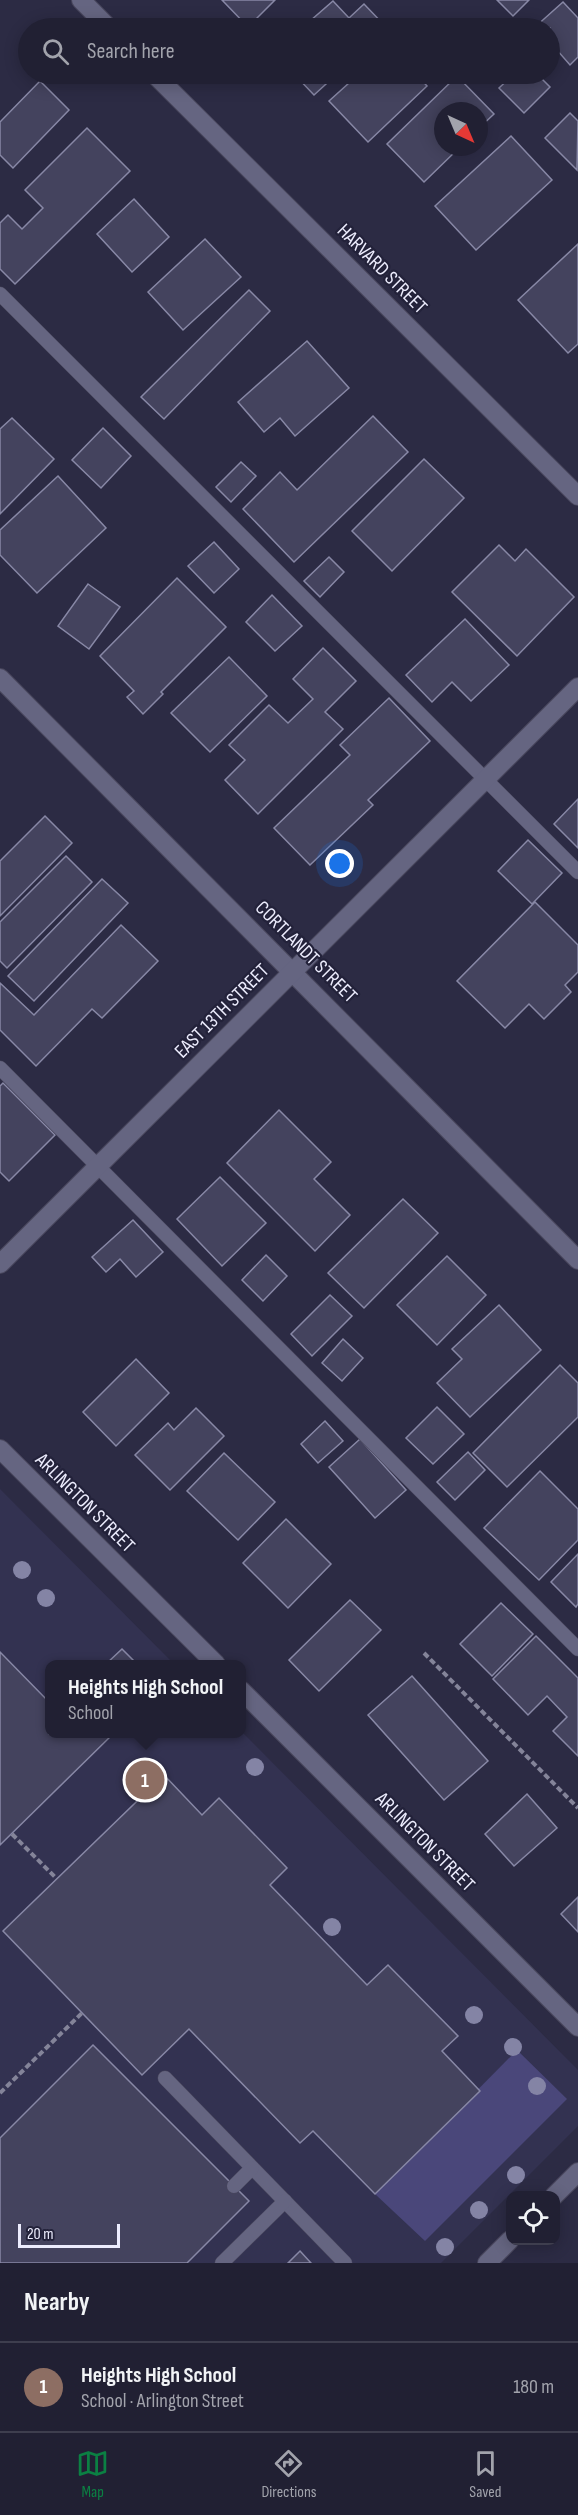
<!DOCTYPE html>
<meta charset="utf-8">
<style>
body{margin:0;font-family:"Sofia Sans Condensed",sans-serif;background:#29283b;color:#f1f3f6}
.controls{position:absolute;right:18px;bottom:18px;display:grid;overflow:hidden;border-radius:12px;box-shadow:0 3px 15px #0003}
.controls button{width:54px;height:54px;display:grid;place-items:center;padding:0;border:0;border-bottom:2px solid #3e3e4e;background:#212033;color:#f1f3f6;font:30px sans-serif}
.compass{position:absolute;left:434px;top:102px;width:54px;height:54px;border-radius:50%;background:#212033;box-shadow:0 3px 15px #0003;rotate:136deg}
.scale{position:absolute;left:18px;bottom:15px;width:102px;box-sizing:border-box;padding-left:6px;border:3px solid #ececfd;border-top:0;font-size:16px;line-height:21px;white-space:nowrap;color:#ececfd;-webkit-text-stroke:4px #23223a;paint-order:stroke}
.you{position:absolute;left:340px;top:864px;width:21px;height:21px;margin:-15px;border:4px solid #fff;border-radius:50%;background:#1a73e8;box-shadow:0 0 0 9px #1a73e833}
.badge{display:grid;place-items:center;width:39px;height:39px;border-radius:50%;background:#0b8043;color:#fff;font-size:20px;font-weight:700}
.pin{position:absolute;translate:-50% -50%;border:3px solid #fff;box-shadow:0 2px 6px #0006}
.popup{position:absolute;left:45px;top:1660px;width:201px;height:78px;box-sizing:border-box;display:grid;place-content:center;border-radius:12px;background:#212033;filter:drop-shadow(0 2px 4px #0005);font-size:20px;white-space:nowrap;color:#a2a3ac}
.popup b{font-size:22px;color:#f1f3f6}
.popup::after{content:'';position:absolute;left:50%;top:100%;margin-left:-12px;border:12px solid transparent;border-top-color:#212033}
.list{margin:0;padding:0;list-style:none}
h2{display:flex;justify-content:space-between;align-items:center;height:78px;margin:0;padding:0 24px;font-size:26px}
h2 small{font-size:20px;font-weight:400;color:#a2a3ac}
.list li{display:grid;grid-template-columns:39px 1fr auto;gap:18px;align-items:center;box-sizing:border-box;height:90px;padding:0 24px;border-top:2px solid #3e3e4e}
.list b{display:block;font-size:22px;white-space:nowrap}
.list p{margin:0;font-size:20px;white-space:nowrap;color:#a2a3ac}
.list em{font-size:20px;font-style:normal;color:#a2a3ac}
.icon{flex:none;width:33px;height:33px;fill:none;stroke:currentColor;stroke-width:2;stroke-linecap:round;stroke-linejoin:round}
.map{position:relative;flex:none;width:578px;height:2263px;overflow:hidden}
.search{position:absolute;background:#212033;box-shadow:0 3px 15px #0003;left:18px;right:18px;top:18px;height:66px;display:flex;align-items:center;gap:15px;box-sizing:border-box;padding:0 21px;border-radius:33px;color:#a2a3ac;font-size:22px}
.sheet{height:168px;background:#212033}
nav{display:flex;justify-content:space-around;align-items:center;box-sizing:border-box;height:84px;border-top:2px solid #3e3e4e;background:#212033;font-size:16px;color:#a2a3ac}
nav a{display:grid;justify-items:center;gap:3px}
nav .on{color:#0b8043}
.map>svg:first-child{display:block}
.built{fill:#333251}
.green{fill:#4a477a}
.building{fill:#44435e;stroke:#8888a6;stroke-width:1.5}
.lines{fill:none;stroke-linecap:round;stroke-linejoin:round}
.lane-casing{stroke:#49475d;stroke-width:15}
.street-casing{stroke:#49475d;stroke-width:20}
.secondary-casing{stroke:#49475d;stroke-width:20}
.path{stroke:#848499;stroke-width:4;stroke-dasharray:6 3;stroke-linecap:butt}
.lane{stroke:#656581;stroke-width:14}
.street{stroke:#656581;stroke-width:18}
.secondary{stroke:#656581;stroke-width:18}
.path-bridge{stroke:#848499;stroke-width:4;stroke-dasharray:6 3;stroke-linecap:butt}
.tree{fill:#8484a5}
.labels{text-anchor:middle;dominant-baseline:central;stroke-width:4.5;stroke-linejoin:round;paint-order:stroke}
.street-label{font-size:20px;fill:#ececfd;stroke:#23223a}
</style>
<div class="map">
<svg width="578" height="2263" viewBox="0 0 578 2263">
<rect width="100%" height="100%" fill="#2c2b44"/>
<!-- built -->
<polygon class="built" points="0,1489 174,1664 49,1664 49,1734 241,1734 241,1731 578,2070 578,2126 441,2263 0,2263"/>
<!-- green -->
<polygon class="green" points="517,2050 567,2099 425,2241 375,2194"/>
<!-- building -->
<g class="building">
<polygon points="222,0 275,0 248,27"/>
<polygon points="497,0 529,0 513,16"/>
<polygon points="333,1 349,18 364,4 387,28 302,28"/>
<polygon points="563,2 578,18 578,57 570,65 550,42 550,28 535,27"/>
<polygon points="294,74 337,74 314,95"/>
<polygon points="359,74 416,74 427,86 368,142 329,101"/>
<polygon points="514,74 537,74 550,87 524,113 499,88"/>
<polygon points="457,76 494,114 479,128 479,111 443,111 443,147 460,147 424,182 387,144"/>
<polygon points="40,81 69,110 13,168 0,155 0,122"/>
<polygon points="570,113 578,121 577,170 545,138"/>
<polygon points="87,128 130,171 15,284 0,269 0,223 8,215 22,229 43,208 25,190"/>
<polygon points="511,136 552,180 476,250 435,206"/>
<polygon points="134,199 169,237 132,272 97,234"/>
<polygon points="205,239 241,277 183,330 148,292"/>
<polygon points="578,244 578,344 568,353 518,300"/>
<polygon points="249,290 270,311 164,419 141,397"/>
<polygon points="307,341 349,388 295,436 280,418 264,432 238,402"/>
<polygon points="373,416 408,452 294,562 243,509 280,472 297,490"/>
<polygon points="12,418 54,459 0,514 0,429"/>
<polygon points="103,428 131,456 101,488 72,460"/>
<polygon points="424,459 464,498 392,571 352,531"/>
<polygon points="241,462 256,476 231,502 216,487"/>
<polygon points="58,476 106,528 37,593 0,555 0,530"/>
<polygon points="214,542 239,569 214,593 188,566"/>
<polygon points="499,545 515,561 526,549 574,597 517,656 452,592"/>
<polygon points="329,557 344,572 320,597 304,581"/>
<polygon points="177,578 226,627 161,692 163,694 143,714 127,697 134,691 100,656"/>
<polygon points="88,584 120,607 89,649 58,626"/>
<polygon points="272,595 302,626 275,651 246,622"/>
<polygon points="465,619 509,665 471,701 452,682 432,702 406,675"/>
<polygon points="323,648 356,681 325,712 343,729 258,814 225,780 245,760 229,745 269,705 288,723 313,699 293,679"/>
<polygon points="229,657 267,696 210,752 171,713"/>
<polygon points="389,698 430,741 368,800 373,805 310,865 274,828 350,755 340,745"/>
<polygon points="578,799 578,848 554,824"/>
<polygon points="45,816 72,843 0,916 0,861"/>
<polygon points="528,840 562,873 532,904 498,871"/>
<polygon points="66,856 92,882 7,968 0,961 0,922"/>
<polygon points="102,879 128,903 34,1001 8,976"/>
<polygon points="535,902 578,945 578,972 565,985 571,992 544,1019 529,1004 505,1028 457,981"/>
<polygon points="121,925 158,961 102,1018 92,1009 36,1066 0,1030 0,983 34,1015"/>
<polygon points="3,1083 55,1135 9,1181 0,1172 0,1086"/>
<polygon points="279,1110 331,1162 314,1179 350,1215 315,1251 227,1163"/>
<polygon points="220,1177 266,1223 222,1266 177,1219"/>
<polygon points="403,1199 438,1233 364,1308 328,1273"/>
<polygon points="133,1220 163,1252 136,1277 120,1259 106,1272 92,1257"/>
<polygon points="266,1255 287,1276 263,1301 242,1280"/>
<polygon points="447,1256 486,1295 437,1345 397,1305"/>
<polygon points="330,1295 352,1316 312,1356 291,1334"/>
<polygon points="499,1305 541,1350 470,1417 437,1383 462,1359 452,1349"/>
<polygon points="343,1339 363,1358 342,1381 322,1363"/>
<polygon points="136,1359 169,1393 116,1446 83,1412"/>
<polygon points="560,1365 578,1383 578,1417 507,1487 473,1453"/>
<polygon points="437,1407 464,1434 433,1464 406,1438"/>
<polygon points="196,1408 224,1436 170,1490 135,1455 168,1423 174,1430"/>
<polygon points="325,1421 343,1441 318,1463 301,1444"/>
<polygon points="360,1439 406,1490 375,1518 329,1467"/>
<polygon points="468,1452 485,1470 455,1500 437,1482"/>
<polygon points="224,1453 275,1502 238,1540 187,1491"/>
<polygon points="540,1471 578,1509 578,1540 539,1580 484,1528"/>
<polygon points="286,1519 331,1564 288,1608 243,1563"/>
<polygon points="578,1554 578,1604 576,1607 551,1582"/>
<polygon points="350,1600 381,1630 319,1691 289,1660"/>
<polygon points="501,1603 533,1634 492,1676 460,1644"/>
<polygon points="536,1636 578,1678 578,1756 553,1731 567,1717 547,1696 528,1715 493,1679"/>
<polygon points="122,1649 137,1664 106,1664"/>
<polygon points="0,1652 49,1702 49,1734 113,1734 0,1845"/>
<polygon points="412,1676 488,1761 444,1800 368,1715"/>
<polygon points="164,1775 202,1815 219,1798 287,1868 270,1885 367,1985 388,1965 458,2036 442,2051 480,2091 375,2194 313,2131 300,2143 189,2029 142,2075 3,1931"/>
<polygon points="527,1794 557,1828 514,1866 485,1834"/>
<polygon points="578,1897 578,1932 561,1914"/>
<polygon points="93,2045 249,2201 187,2263 0,2263 0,2138"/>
<polygon points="300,2251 311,2263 288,2263"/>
</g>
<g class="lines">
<defs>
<g id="lane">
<polyline points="0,294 578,872"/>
<polyline points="0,1068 578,1649"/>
<polyline points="165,2078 345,2263"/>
<polyline points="234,2186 252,2168"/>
<polyline points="222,2263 285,2201"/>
</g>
<g id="street">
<polyline points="81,0 109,28"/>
<polyline points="154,74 578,496"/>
<polyline points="0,678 578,1260"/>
<polyline points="0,1264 578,687"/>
<polyline points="0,1449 216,1664"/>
<polyline points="241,1690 578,2027"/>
</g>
<g id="secondary">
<polyline points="554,2196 578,2172"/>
<polyline points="487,2263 510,2240"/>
</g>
</defs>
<!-- lane casing -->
<use href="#lane" class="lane-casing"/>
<!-- street casing -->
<use href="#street" class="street-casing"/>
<!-- secondary casing -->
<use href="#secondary" class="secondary-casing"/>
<!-- path -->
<g class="path">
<polyline points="424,1653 578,1808"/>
<polyline points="0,2093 82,2013"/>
</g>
<!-- lane -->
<use href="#lane" class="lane"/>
<!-- street -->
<use href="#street" class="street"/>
<!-- secondary -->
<use href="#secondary" class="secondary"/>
<!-- path-bridge -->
<polyline class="path-bridge" points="12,1834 57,1879"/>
</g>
<!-- trees -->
<g class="tree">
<circle cx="22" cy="1570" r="9"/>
<circle cx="46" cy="1598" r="9"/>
<circle cx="255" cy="1767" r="9"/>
<circle cx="332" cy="1927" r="9"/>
<circle cx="474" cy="2015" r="9"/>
<circle cx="513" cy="2047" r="9"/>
<circle cx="537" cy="2086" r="9"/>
<circle cx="516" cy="2175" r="9"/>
<circle cx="479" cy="2210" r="9"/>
<circle cx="445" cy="2247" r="9"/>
</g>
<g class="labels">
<!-- street labels -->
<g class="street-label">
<text transform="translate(382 269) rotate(45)">HARVARD STREET</text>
<text transform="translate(306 952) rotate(45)">CORTLANDT STREET</text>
<text transform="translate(222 1011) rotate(-45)">EAST 13TH STREET</text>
<text transform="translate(85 1503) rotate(45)">ARLINGTON STREET</text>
<text transform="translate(425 1842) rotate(45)">ARLINGTON STREET</text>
</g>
</g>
</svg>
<div class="controls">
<button><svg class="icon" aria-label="locate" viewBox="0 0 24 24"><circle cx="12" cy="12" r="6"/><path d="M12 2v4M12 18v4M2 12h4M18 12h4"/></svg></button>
</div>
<svg class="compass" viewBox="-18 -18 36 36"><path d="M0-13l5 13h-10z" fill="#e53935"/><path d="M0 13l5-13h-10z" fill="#a2a3ac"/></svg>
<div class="scale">20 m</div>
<div class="you"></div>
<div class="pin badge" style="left:145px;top:1780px;background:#8d6e63">1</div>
<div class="popup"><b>Heights High School</b>School</div>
<div class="search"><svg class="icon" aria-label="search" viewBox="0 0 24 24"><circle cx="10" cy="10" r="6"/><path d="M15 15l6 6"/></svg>Search here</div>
</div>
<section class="sheet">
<h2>Nearby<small></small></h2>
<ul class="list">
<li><span class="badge" style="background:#8d6e63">1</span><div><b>Heights High School</b><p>School · Arlington Street</p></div><em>180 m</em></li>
</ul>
</section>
<nav>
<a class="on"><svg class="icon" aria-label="map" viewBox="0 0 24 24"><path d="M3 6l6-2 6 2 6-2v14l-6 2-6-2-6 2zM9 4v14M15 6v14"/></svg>Map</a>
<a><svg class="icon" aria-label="directions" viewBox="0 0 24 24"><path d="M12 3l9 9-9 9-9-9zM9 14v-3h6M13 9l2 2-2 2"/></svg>Directions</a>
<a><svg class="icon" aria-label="saved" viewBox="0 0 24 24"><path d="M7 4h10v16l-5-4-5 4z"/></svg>Saved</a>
</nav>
